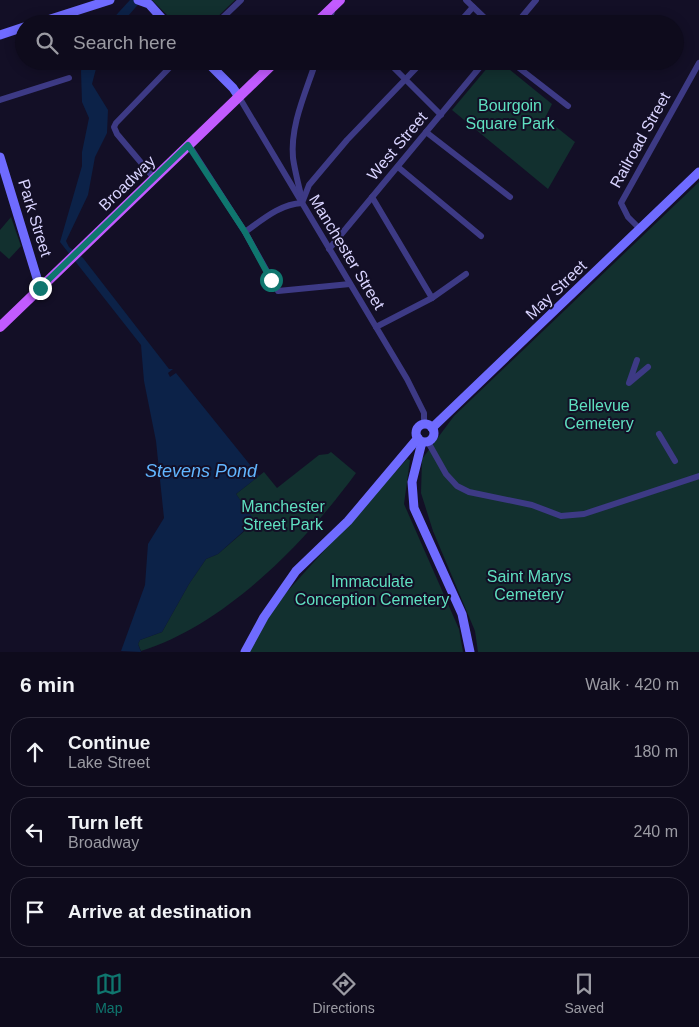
<!DOCTYPE html>
<meta charset="utf-8">
<style>
body{margin:0;font-family:Helvetica,sans-serif;background:#1c1929;color:#f1f3f6}
.stop{position:absolute;width:15px;height:15px;margin:-11px;border:4px solid #0f766e;border-radius:50%;background:#fff}
.stop.end{background:#0f766e;border-color:#fff;box-shadow:0 1px 5px #0008}
.list{margin:0;padding:0;list-style:none}
h2{display:flex;justify-content:space-between;align-items:center;height:65px;margin:0;padding:0 20px;font-size:21px}
h2 small{font-size:16px;font-weight:400;color:#9b9ba3}
.list li{display:grid;grid-template-columns:32px 1fr auto;gap:15px;align-items:center;box-sizing:border-box;height:70px;margin:0 10px 10px;padding:0 10px;border:1px solid #2e2b3b;border-radius:20px}
.list b{display:block;font-size:19px;white-space:nowrap}
.list p{margin:0;font-size:16px;white-space:nowrap;color:#9b9ba3}
.list em{font-size:16px;font-style:normal;color:#9b9ba3}
.icon{flex:none;width:28px;height:28px;fill:none;stroke:currentColor;stroke-width:2;stroke-linecap:round;stroke-linejoin:round}
.map{position:relative;flex:none;width:699px;height:652px;overflow:hidden}
.search{position:absolute;background:#0e0b1c;box-shadow:0 2px 12px #0003;left:15px;right:15px;top:15px;height:55px;display:flex;align-items:center;gap:12px;box-sizing:border-box;padding:0 18px;border-radius:28px;color:#9b9ba3;font-size:19px}
.sheet{height:305px;background:#0e0b1c}
nav{display:flex;justify-content:space-around;align-items:center;box-sizing:border-box;height:70px;border-top:1px solid #2e2b3b;background:#0e0b1c;font-size:14px;color:#9b9ba3}
nav a{display:grid;justify-items:center;gap:2px}
nav .on{color:#0f766e}
.map>svg:first-child{display:block}
.green{fill:#12302f}
.water{fill:#0c2248}
.lines{fill:none;stroke-linecap:round;stroke-linejoin:round}
.street{stroke:#3d3a85;stroke-width:6}
.secondary{stroke:#6f6bff;stroke-width:9}
.primary{stroke:#c25bff;stroke-width:10}
.route{stroke:#0f766e;stroke-width:6}
.labels{text-anchor:middle;dominant-baseline:central;stroke-width:4;stroke-linejoin:round;paint-order:stroke}
.park-label{font-size:16px;fill:#5fe0c0;stroke:#130f26}
.street-label{font-size:16px;fill:#d9d4ff;stroke:#130f26}
.water-label{font-size:18px;font-style:italic;fill:#62b6ff;stroke:#130f26}
</style>
<div class="map">
<svg width="699" height="652" viewBox="0 0 699 652">
<rect width="100%" height="100%" fill="#130f26"/>
<!-- green -->
<g class="green">
<polygon points="152,0 235,0 210,24 176,24"/>
<polygon points="493,61 499,61 552,104 545,118 575,142 548,189 452,110"/>
<polygon points="699,182 699,652 478,652 475,631 433,531 421,493 422,459 454,416"/>
<polygon points="11,217 21,246 9,259 0,251 0,230"/>
<path d="M 331,452 L 356,473 C 305,543 225,625 141,651 L 138,644 L 140,640 L 162,632 L 189,584 L 206,559 L 218,554 L 255,522 L 236,494 L 264,472 L 277,488 L 319,455 L 328,454 Z"/>
<polygon points="407,459 410,460 404,504 459,629 463,652 249,652 275,605"/>
</g>
<!-- water -->
<g class="water">
<polygon points="130,0 142,0 121,24 108,24"/>
<polygon points="83,61 98,61 92,84 108,110 107,133 95,157 88,195 66,241 69,247 83,258 169,369 173,369 168,373 170,377 176,373 259,476 236,494 255,521 218,554 206,559 189,584 162,632 140,640 138,644 141,652 121,651 145,585 148,544 164,518 156,441 144,381 141,345 60,242 82,166 82,152 89,118 82,102 81,71"/>
</g>
<g class="lines">
<!-- street -->
<g class="street">
<polyline points="466,0 491,24"/>
<polyline points="216,24 241,0"/>
<polyline points="328,24 333,8"/>
<polyline points="458,24 473,7"/>
<polyline points="516,24 536,0"/>
<polyline points="387,61 441,115"/>
<polyline points="510,61 568,106"/>
<polyline points="239,97 407,379 424,413 424,424"/>
<polyline points="0,100 69,78"/>
<polyline points="426,132 510,197"/>
<polyline points="189,145 245,232 278,291 350,284"/>
<polyline points="398,167 481,236"/>
<polyline points="154,178 117,134 114,127 116,123 176,61"/>
<polyline points="372,197 432,298"/>
<path d="M 302,200 C 299,186 295,172 293,158 C 290,125 306,92 316,61"/>
<polyline points="302,203 309,185 347,140 423,61"/>
<polyline points="640,229 628,217 621,203 699,63"/>
<path d="M 245,232 C 262,220 280,204 302,203"/>
<polyline points="329,249 485,61"/>
<polyline points="376,327 432,298 466,274"/>
<polyline points="637,360 629,383 648,367"/>
<polyline points="659,434 675,461"/>
<polyline points="428,442 446,474 457,486 469,492 532,505 561,516 584,514 699,476"/>
</g>
<!-- secondary -->
<g class="secondary">
<polyline points="138,0 149,4 167,24"/>
<polyline points="35,24 110,0"/>
<polyline points="0,35 24,27"/>
<polyline points="206,61 233,88 239,97"/>
<polyline points="0,157 40,288"/>
<circle cx="425" cy="433" r="9"/>
<polyline points="432,428 699,172"/>
<polyline points="422,442 412,482 414,508 462,614 470,652"/>
<polyline points="245,652 264,617 296,571 348,521 418,438"/>
</g>
<!-- primary -->
<g class="primary">
<polyline points="315,24 340,0"/>
<polyline points="0,327 276,61"/>
</g>
</g>
<g class="lines">
<!-- route -->
<polyline class="route" points="40,288 188,145 245,232 271,280"/>
</g>
<g class="labels">
<!-- park labels -->
<g class="park-label">
<text x="510" y="105">Bourgoin<tspan x="510" dy="18">Square Park</tspan></text>
<text x="599" y="405">Bellevue<tspan x="599" dy="18">Cemetery</tspan></text>
<text x="283" y="506">Manchester<tspan x="283" dy="18">Street Park</tspan></text>
<text x="529" y="576">Saint Marys<tspan x="529" dy="18">Cemetery</tspan></text>
<text x="372" y="581">Immaculate<tspan x="372" dy="18">Conception Cemetery</tspan></text>
</g>
<!-- street labels -->
<g class="street-label">
<text transform="translate(640 140) rotate(-61)">Railroad Street</text>
<text transform="translate(397 146) rotate(-50)">West Street</text>
<text transform="translate(127 183) rotate(-44)">Broadway</text>
<text transform="translate(35 218) rotate(73)">Park Street</text>
<text transform="translate(347 252) rotate(59)">Manchester Street</text>
<text transform="translate(556 290) rotate(-44)">May Street</text>
</g>
<!-- water labels -->
<g class="water-label">
<text x="201" y="471">Stevens Pond</text>
</g>
</g>
</svg>
<div class="stop" style="left:271px;top:280px"></div>
<div class="stop end" style="left:40px;top:288px"></div>
<div class="search"><svg class="icon" aria-label="search" viewBox="0 0 24 24"><circle cx="10" cy="10" r="6"/><path d="M15 15l6 6"/></svg>Search here</div>
</div>
<section class="sheet">
<h2>6 min<small>Walk · 420 m</small></h2>
<ul class="list">
<li><svg class="icon" aria-label="ahead" viewBox="0 0 24 24"><path d="M12 20V5M6 11l6-6 6 6"/></svg><div><b>Continue</b><p>Lake Street</p></div><em>180 m</em></li>
<li><svg class="icon" aria-label="left" viewBox="0 0 24 24"><path d="M17 20v-9H6M10 6l-5 5 5 5"/></svg><div><b>Turn left</b><p>Broadway</p></div><em>240 m</em></li>
<li><svg class="icon" aria-label="arrive" viewBox="0 0 24 24"><path d="M6 21V4h12l-3 4 3 4H6"/></svg><div><b>Arrive at destination</b></div></li>
</ul>
</section>
<nav>
<a class="on"><svg class="icon" aria-label="map" viewBox="0 0 24 24"><path d="M3 6l6-2 6 2 6-2v14l-6 2-6-2-6 2zM9 4v14M15 6v14"/></svg>Map</a>
<a><svg class="icon" aria-label="directions" viewBox="0 0 24 24"><path d="M12 3l9 9-9 9-9-9zM9 14v-3h6M13 9l2 2-2 2"/></svg>Directions</a>
<a><svg class="icon" aria-label="saved" viewBox="0 0 24 24"><path d="M7 4h10v16l-5-4-5 4z"/></svg>Saved</a>
</nav>
